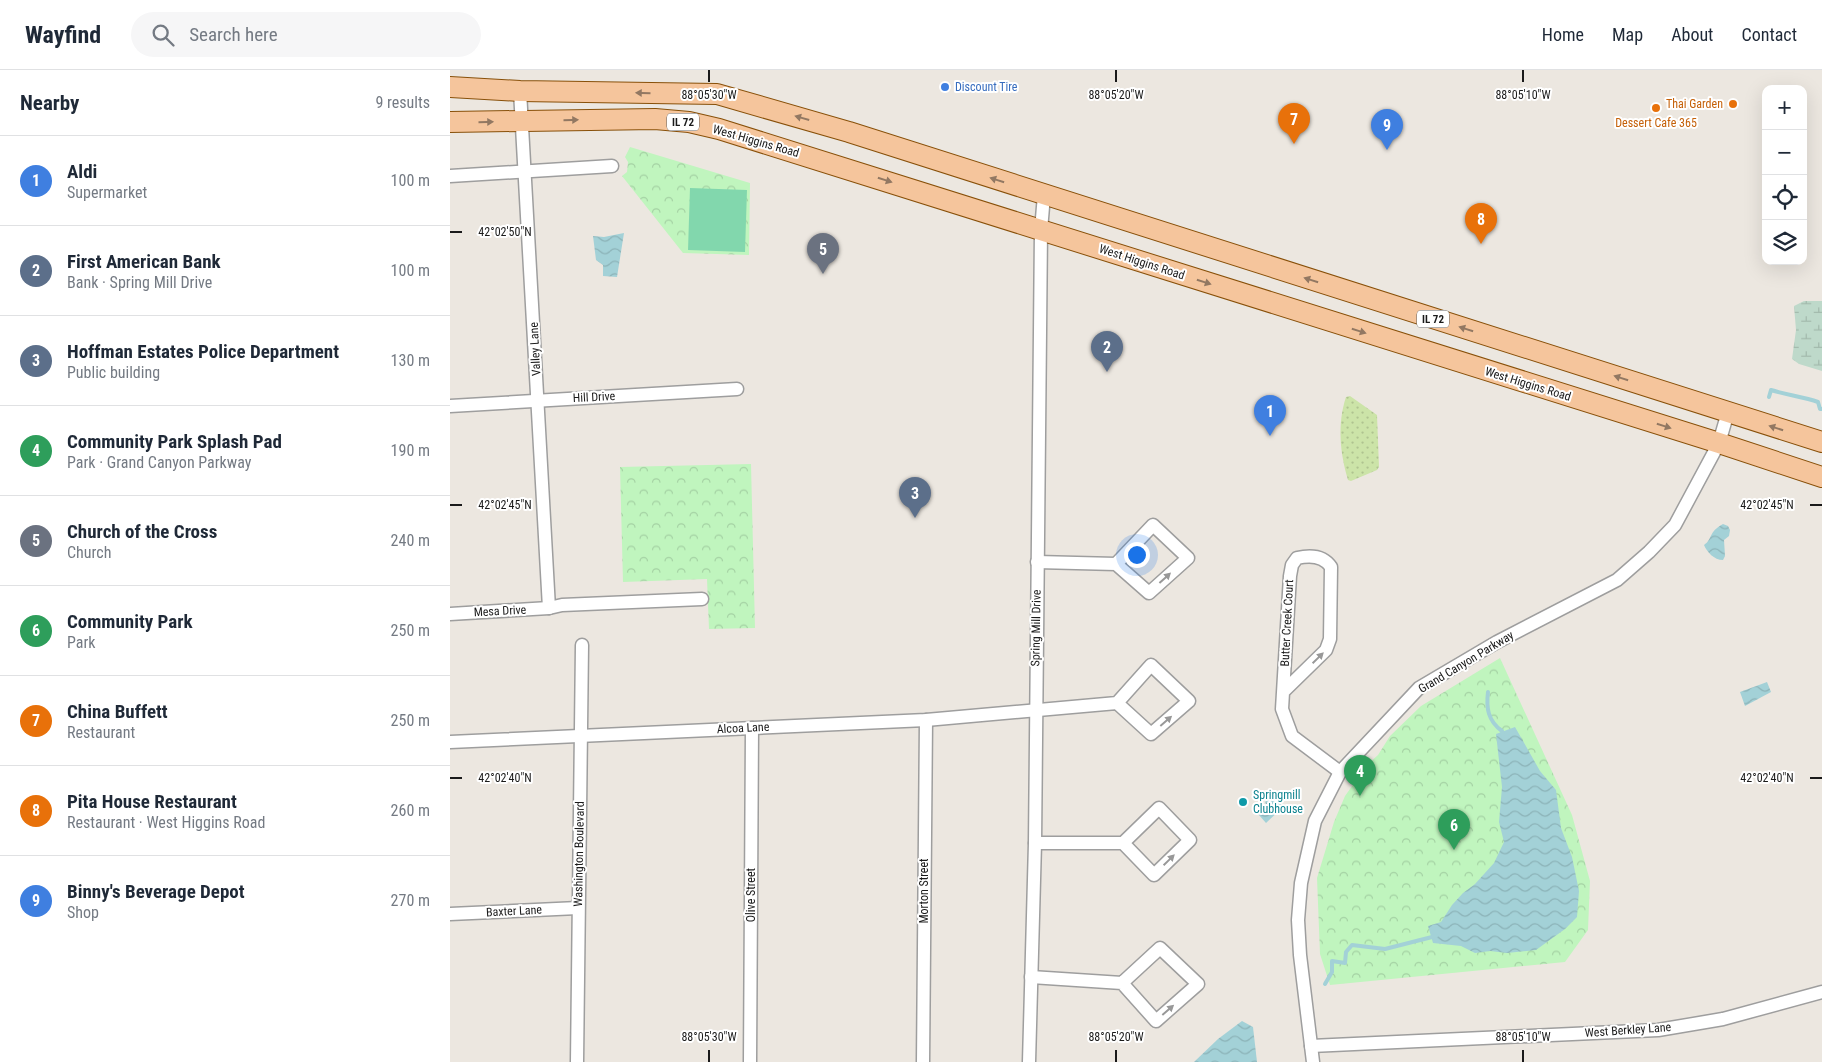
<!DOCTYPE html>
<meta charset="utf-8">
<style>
body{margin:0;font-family:"Roboto Condensed",sans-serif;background:#f6f6f7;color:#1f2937}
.controls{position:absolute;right:15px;top:15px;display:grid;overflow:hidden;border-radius:10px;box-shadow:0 5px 20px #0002}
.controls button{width:45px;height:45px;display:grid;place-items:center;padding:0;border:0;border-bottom:1px solid #e0e1e3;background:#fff;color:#1f2937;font:25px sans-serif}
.you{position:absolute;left:686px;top:484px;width:18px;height:18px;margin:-12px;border:4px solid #fff;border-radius:50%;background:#1a73e8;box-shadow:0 0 0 8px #1a73e833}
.badge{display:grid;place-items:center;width:32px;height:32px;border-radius:50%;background:#1a73e8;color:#fff;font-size:16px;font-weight:700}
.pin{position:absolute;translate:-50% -41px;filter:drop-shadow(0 1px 2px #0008)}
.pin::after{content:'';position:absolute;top:26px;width:18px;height:15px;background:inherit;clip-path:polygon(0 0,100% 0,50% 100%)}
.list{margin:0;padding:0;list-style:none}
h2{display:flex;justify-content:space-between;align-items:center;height:65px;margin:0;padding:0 20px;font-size:21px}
h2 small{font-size:16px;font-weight:400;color:#747a83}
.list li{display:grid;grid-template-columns:32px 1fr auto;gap:15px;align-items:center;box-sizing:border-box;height:90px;padding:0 20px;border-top:1px solid #e0e1e3}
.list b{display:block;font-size:19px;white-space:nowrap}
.list p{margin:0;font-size:16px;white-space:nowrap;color:#747a83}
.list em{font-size:16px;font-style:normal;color:#747a83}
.icon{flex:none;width:28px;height:28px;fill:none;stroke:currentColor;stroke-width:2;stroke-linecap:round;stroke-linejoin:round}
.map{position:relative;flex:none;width:1372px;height:992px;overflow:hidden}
header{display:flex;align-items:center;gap:30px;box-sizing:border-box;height:70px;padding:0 25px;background:#fff;border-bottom:1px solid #e0e1e3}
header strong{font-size:24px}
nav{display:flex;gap:28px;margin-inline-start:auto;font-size:18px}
.search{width:350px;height:45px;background:#f6f6f7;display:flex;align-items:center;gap:12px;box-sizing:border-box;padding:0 18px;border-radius:28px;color:#747a83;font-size:19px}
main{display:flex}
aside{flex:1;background:#fff}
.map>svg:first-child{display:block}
.grass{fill:url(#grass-dots)}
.wetland{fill:url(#wetland-marsh)}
.park{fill:url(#park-crowns)}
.pitch{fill:#82d7ad}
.water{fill:url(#water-waves)}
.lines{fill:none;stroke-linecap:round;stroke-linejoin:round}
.stream{stroke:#a3d1d7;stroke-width:4}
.street-casing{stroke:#9e9e9e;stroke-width:15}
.primary-casing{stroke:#885009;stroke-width:22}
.street{stroke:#fff;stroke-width:12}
.primary{stroke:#f5c59c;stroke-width:20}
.oneway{fill:#927862}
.oneway2{fill:#989898}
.ticks{fill:none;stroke:#1a1a1a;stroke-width:2}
.shop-dot{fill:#3f7fe0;stroke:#fff;stroke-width:2}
.food-dot{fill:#e8710a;stroke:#fff;stroke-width:2}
.culture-dot{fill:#0f9aa8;stroke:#fff;stroke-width:2}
.labels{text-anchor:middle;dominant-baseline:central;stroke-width:4;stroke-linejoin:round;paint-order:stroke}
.shield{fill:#fff;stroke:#5f5f5f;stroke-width:1}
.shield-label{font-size:11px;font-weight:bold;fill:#1a1a1a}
.shop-label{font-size:12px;fill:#366cbe;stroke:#fff;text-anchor:start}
.food-label{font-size:12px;fill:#c56008;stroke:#fff;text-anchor:end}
.street-label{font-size:12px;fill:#1a1a1a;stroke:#fff}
.culture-label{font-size:12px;fill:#0d838f;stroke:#fff;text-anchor:start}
.ticks-label{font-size:12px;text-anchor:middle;fill:#1a1a1a;stroke:#fff;stroke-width:4;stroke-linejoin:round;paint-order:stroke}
</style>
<header>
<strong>Wayfind</strong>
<div class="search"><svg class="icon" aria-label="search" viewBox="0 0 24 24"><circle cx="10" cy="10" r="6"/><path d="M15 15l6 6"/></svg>Search here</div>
<nav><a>Home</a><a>Map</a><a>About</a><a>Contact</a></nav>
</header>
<main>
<aside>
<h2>Nearby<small>9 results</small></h2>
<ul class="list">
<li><span class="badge" style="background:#3f7fe0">1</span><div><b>Aldi</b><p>Supermarket</p></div><em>100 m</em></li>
<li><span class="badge" style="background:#5c6f8a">2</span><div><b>First American Bank</b><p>Bank · Spring Mill Drive</p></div><em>100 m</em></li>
<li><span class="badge" style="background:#5c6f8a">3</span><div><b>Hoffman Estates Police Department</b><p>Public building</p></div><em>130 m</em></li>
<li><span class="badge" style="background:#2e9e5b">4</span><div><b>Community Park Splash Pad</b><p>Park · Grand Canyon Parkway</p></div><em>190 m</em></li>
<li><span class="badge" style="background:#6b7280">5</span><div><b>Church of the Cross</b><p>Church</p></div><em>240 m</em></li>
<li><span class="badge" style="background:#2e9e5b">6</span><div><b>Community Park</b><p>Park</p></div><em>250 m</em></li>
<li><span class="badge" style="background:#e8710a">7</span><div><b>China Buffett</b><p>Restaurant</p></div><em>250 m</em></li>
<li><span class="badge" style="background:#e8710a">8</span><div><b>Pita House Restaurant</b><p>Restaurant · West Higgins Road</p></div><em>260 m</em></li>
<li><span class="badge" style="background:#3f7fe0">9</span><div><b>Binny's Beverage Depot</b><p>Shop</p></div><em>270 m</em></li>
</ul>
</aside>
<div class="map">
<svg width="1372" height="992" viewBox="0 0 1372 992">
<defs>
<pattern id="grass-dots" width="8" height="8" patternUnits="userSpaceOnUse" patternTransform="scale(1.25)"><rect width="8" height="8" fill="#cce4a8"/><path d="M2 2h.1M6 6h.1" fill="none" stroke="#afc390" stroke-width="1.8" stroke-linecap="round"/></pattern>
<pattern id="wetland-marsh" width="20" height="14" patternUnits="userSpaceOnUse" patternTransform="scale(1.25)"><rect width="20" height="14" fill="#bed9ca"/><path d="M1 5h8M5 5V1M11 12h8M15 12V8" fill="none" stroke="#a3baad"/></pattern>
<pattern id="park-crowns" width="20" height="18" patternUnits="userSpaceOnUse" patternTransform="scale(1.25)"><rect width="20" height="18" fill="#c0f5be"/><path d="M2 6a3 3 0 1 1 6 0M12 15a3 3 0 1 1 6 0" fill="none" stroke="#a4d1a3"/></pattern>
<pattern id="water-waves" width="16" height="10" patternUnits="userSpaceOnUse" patternTransform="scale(1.25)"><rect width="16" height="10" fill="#a3d1d7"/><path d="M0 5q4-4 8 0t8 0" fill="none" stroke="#8cb3b8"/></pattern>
</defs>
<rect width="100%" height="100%" fill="#ece7e0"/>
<!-- grass -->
<path class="grass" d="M 900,326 L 927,345 L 929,397 L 927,400 L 901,411 L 898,410 C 890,384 887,354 896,327 Z"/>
<!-- wetland -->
<polygon class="wetland" points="1354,231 1372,231 1372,301 1349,294 1342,289 1346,260 1344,236"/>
<!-- park -->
<g class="park">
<polygon points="180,77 300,113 299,185 233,183 172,106 177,102 178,92 175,87"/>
<polygon points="301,394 305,558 259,559 257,509 173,512 170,397"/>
<polygon points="1050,588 1122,745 1140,811 1138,860 1115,892 880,915 870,884 867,808 884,752 895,726 917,695 928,685 940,666 971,636"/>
</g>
<!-- pitch -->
<polygon class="pitch" points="240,118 297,120 295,182 238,180"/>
<!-- water -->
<g class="water">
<polygon points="174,163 167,207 153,206 153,195 146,190 143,166 154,167"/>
<path d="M 1273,454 L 1278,456 L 1280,460 L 1279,466 L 1274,470 L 1275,486 L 1273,490 C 1264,490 1257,482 1254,475 C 1263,469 1258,462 1273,454 Z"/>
<polygon points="1317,612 1321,622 1295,636 1290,622"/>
<polygon points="1065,657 1090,701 1106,720 1111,758 1122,787 1129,821 1127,847 1115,859 1086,880 1057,883 1040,881 1025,883 1011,876 983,873 978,856 991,852 1002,835 1013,823 1025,814 1044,793 1054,772 1049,752 1052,717 1046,664"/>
<polygon points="825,723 832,730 829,733 833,737 816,753 808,744 817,736 815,732"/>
<polygon points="792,951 803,957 807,992 744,992 768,969"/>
</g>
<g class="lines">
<!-- stream -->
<g class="stream">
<path d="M 1319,327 L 1321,320 C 1337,325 1353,327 1368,332 L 1370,339 L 1372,339"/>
<path d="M 1038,622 C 1036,638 1038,651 1052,661 L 1053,666"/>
<polyline points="875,914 882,902 882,891 895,893 896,882 902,875 935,879 986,866"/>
</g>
<defs>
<g id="street">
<polyline points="70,21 99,538"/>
<polyline points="0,106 162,96"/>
<polyline points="0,336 287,319"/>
<polyline points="587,492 666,494 699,523 738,488 703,455 666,494"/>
<polyline points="0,544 99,538 112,535 252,529"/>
<path d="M 833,622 L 876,580 L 880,569 L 881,497 C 873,485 860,485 847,488 L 842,495 L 840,506 L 832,639 L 842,666 L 890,702"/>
<polyline points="0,672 476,650 667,633 701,595 739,631 701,664 667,633"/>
<polyline points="585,773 673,773 709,738 740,770 704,805 673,773"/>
<polyline points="0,844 128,838"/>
<polyline points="581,907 672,913 706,951 748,914 710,878 672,913"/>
<polyline points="861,976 1208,960 1273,949 1372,922"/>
<polyline points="127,992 132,575"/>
<polyline points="300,992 302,658"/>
<polyline points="473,992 476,650"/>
<polyline points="579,992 585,773 591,160 594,125"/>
<polyline points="863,992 850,885 848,850 851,813 865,751 890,702 969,618 1047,572 1167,510 1199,482 1225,455 1269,373 1278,342"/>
</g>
<g id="primary">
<polyline points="0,17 70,21 267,24 399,62 1372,372"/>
<polyline points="0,52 205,49 239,52 269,59 1269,373 1372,407"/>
</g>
</defs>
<!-- street casing -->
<use href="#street" class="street-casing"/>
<!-- primary casing -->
<use href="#primary" class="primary-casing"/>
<!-- street -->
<use href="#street" class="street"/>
<!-- primary -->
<use href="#primary" class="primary"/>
</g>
<!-- one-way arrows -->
<defs><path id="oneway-solid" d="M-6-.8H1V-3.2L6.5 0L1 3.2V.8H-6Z" transform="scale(1.25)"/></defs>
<g class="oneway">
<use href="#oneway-solid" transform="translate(193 23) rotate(-179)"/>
<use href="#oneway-solid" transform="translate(352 48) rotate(-164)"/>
<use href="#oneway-solid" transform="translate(121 50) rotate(-1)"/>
<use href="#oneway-solid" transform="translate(36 52) rotate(-1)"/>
<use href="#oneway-solid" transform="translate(435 110) rotate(18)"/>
<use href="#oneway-solid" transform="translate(547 110) rotate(-162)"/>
<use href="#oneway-solid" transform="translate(861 210) rotate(-162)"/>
<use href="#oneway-solid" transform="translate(754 212) rotate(18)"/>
<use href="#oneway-solid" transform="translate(1016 259) rotate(-162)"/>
<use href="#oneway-solid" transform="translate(909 261) rotate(17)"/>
<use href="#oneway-solid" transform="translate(1171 308) rotate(-162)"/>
<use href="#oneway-solid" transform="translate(1214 356) rotate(17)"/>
<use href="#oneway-solid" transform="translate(1326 358) rotate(-162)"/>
</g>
<g class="oneway2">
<use href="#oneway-solid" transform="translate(715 508) rotate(-42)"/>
<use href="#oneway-solid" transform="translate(868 588) rotate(-44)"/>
<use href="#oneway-solid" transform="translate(716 651) rotate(-41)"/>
<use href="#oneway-solid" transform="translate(719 790) rotate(-44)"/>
<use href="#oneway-solid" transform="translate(718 940) rotate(-41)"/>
</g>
<!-- ticks -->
<path class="ticks" d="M 259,0 L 259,12M 666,0 L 666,12M 1073,0 L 1073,12M 0,162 L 12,162M 0,435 L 12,435M 1360,435 L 1372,435M 0,708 L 12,708M 1360,708 L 1372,708M 259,980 L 259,992M 666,980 L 666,992M 1073,980 L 1073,992"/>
<!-- markers -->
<circle class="shop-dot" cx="495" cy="17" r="5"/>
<g class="food-dot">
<circle cx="1283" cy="34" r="5"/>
<circle cx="1206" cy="38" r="5"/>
</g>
<circle class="culture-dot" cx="793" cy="732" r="5"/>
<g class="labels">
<!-- shield labels -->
<g class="shield">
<rect x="217" y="43.5" width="32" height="17" rx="4"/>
<rect x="967" y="240.5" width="32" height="17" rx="4"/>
</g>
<g class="shield-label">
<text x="233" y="52">IL 72</text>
<text x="983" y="249">IL 72</text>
</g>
<!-- shop labels -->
<g class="shop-label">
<text x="505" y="17">Discount Tire</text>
</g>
<!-- food labels -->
<g class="food-label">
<text x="1273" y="34">Thai Garden</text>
<text x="1206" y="53" text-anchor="middle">Dessert Cafe 365</text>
</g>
<!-- street labels -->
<g class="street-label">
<text transform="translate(306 71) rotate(16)">West Higgins Road</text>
<text transform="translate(692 192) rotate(18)">West Higgins Road</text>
<text transform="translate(85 279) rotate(-93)">Valley Lane</text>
<text transform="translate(1078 314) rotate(17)">West Higgins Road</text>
<text transform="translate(144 327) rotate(-3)">Hill Drive</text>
<text transform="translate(50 541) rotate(-3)">Mesa Drive</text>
<text transform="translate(837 553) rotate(-87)">Butter Creek Court</text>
<text transform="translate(586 558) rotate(-89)">Spring Mill Drive</text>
<text transform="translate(1016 592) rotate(-31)">Grand Canyon Parkway</text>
<text transform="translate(293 658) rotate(-3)">Alcoa Lane</text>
<text transform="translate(129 784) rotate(-89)">Washington Boulevard</text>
<text transform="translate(474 821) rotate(-90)">Morton Street</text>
<text transform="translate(301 825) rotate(-90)">Olive Street</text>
<text transform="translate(64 841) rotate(-3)">Baxter Lane</text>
<text transform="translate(1178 960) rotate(-4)">West Berkley Lane</text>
</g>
<!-- culture labels -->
<g class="culture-label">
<text x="803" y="725">Springmill<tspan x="803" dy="14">Clubhouse</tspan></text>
</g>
</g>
<g class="ticks-label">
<text x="259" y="29">88°05'30"W</text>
<text x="666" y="29">88°05'20"W</text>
<text x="1073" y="29">88°05'10"W</text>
<text x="55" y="166">42°02'50"N</text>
<text x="55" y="439">42°02'45"N</text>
<text x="1317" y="439">42°02'45"N</text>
<text x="55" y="712">42°02'40"N</text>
<text x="1317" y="712">42°02'40"N</text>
<text x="259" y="971">88°05'30"W</text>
<text x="666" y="971">88°05'20"W</text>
<text x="1073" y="971">88°05'10"W</text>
</g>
</svg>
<div class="controls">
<button>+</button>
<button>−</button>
<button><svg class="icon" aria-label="locate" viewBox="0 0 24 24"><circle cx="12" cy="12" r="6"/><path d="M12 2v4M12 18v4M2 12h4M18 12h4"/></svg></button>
<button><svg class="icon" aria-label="layers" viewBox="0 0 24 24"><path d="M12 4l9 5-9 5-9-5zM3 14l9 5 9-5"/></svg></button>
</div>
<div class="you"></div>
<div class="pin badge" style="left:820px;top:366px;background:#3f7fe0">1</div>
<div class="pin badge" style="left:657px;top:302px;background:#5c6f8a">2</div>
<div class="pin badge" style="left:465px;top:448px;background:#5c6f8a">3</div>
<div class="pin badge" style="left:910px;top:726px;background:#2e9e5b">4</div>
<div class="pin badge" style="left:373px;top:204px;background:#6b7280">5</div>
<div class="pin badge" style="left:1004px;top:780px;background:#2e9e5b">6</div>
<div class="pin badge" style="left:844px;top:74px;background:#e8710a">7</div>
<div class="pin badge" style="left:1031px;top:174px;background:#e8710a">8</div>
<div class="pin badge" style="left:937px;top:80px;background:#3f7fe0">9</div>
</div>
</main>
